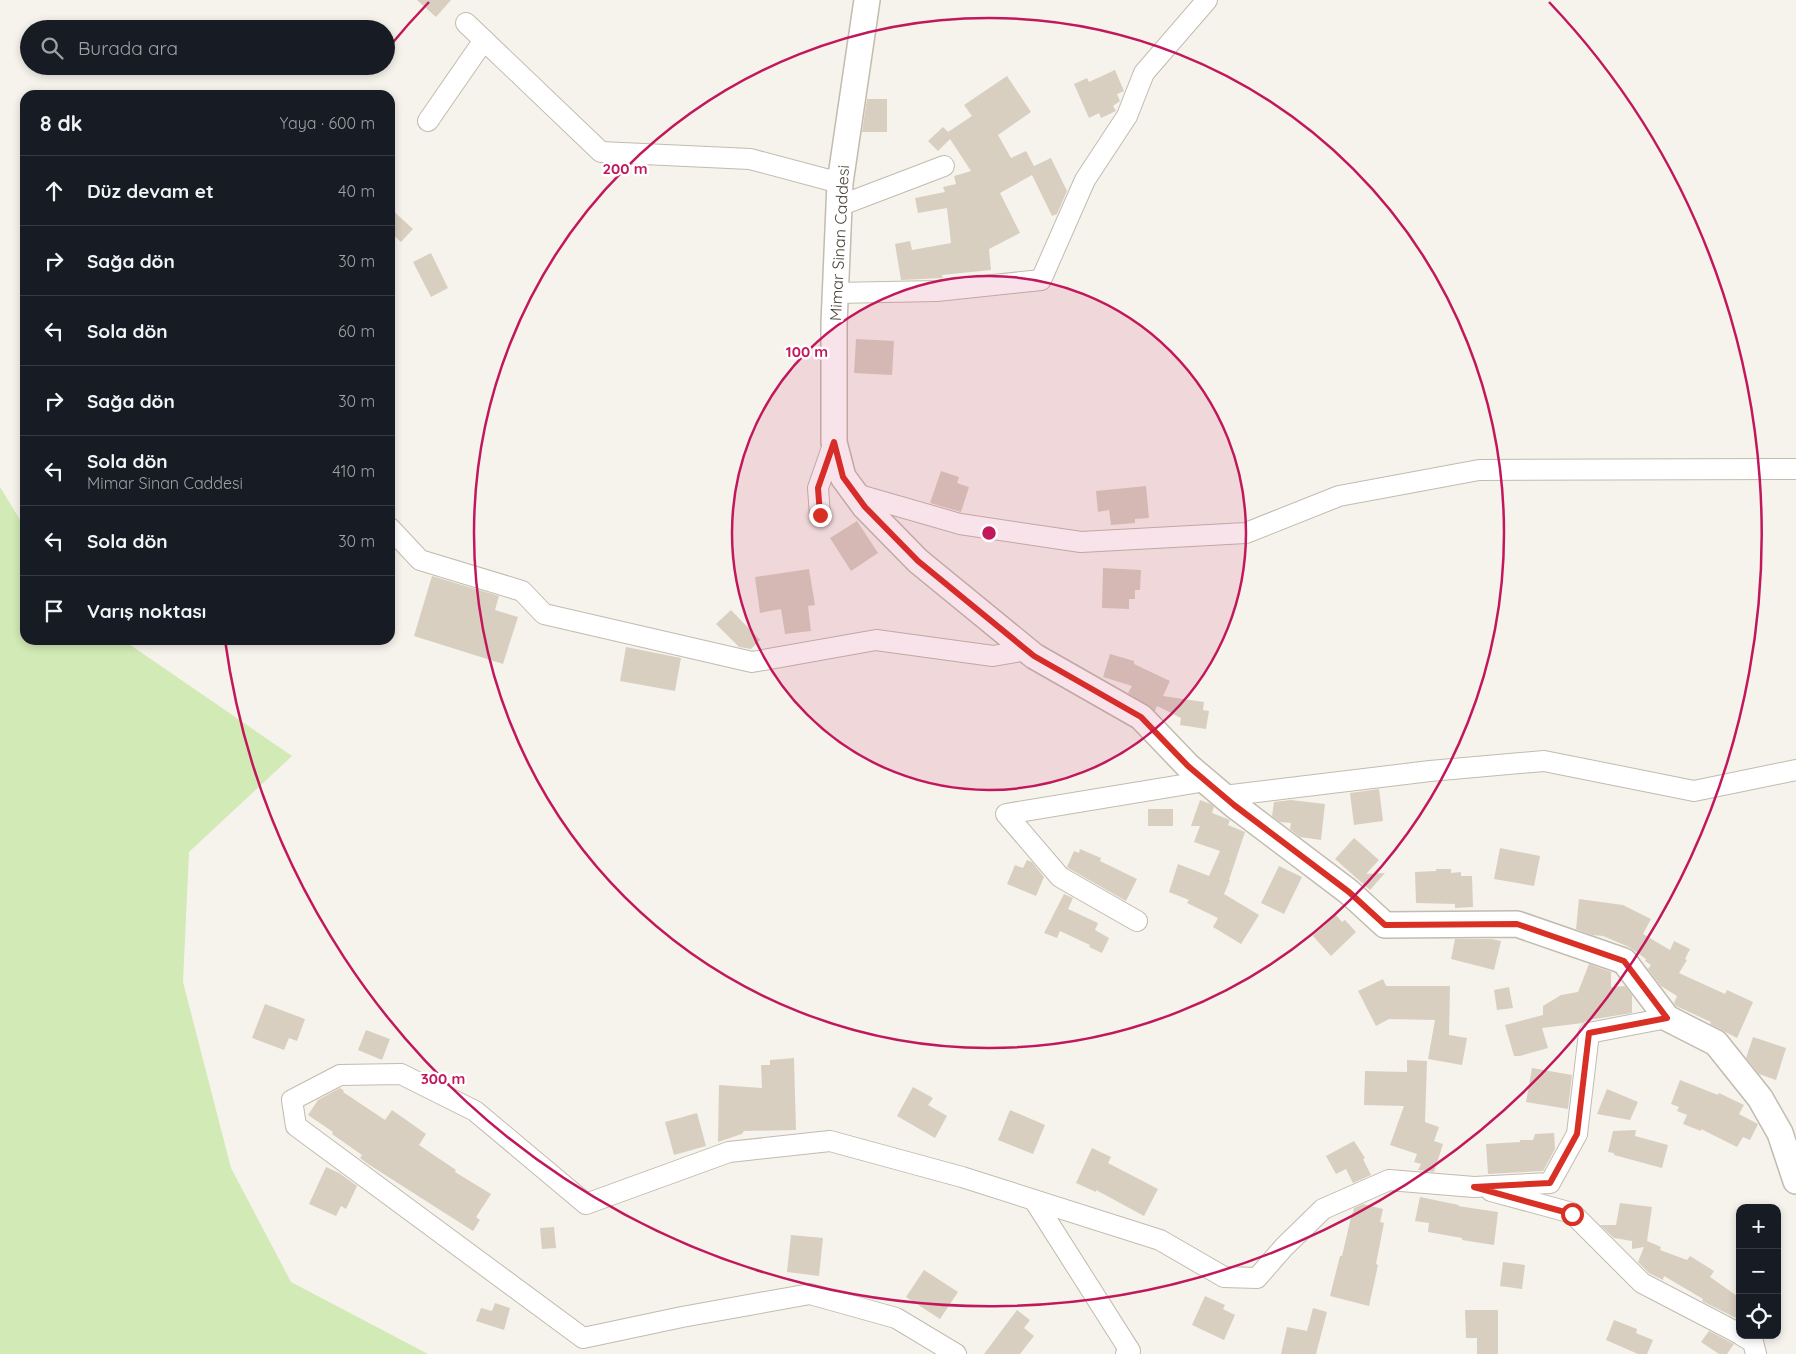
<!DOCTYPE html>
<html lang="tr">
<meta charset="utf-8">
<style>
body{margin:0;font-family:Quicksand,sans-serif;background:#20242c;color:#f1f3f6}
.controls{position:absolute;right:15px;bottom:15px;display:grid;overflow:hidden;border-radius:10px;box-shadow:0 2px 8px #0003}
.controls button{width:45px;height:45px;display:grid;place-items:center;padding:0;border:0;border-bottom:1px solid #363941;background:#171b24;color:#f1f3f6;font:25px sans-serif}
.stop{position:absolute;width:15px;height:15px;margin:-11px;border:4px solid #d93025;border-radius:50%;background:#fff}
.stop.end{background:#d93025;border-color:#fff;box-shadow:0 1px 5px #0008}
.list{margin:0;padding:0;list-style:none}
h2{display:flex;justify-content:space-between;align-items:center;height:65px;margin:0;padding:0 20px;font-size:21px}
h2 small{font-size:16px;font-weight:400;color:#9ea1a6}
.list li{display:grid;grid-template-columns:32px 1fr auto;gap:15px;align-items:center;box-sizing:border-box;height:70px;padding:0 20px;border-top:1px solid #363941}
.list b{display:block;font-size:19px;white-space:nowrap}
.list p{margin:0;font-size:16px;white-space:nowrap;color:#9ea1a6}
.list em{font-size:16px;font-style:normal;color:#9ea1a6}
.icon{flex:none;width:28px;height:28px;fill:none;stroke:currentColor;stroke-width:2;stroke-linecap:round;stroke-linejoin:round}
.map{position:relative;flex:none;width:1796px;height:1354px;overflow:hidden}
.search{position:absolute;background:#171b24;box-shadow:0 2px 8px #0003;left:20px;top:20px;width:375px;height:55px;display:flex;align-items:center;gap:12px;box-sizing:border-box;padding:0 18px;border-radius:28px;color:#9ea1a6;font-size:19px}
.panel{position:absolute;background:#171b24;box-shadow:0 2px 8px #0003;left:20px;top:90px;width:375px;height:555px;border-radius:15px}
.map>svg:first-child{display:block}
.green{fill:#d2eab5}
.building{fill:#d8cfc1}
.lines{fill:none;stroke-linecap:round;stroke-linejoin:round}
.minor-casing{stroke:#c2bbae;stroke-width:22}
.tertiary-casing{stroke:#c2bbae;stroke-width:28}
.minor{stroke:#fff;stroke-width:20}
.tertiary{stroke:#fff;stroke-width:25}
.route{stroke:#d93025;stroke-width:6}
.ring{fill:none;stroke:#c2185b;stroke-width:2.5}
.labels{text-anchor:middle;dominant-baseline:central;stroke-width:5;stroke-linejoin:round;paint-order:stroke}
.street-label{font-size:16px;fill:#4b4439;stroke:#fff}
.centre{fill:#c2185b;stroke:#fff;stroke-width:2.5}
.ring-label{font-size:15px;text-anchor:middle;font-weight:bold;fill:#c2185b;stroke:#fff;stroke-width:5;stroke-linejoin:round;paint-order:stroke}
</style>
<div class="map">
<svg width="1796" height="1354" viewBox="0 0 1796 1354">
<rect width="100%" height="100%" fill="#f6f3ec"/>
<!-- green -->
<polygon class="green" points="0,487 25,528 25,640 123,640 292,756 189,852 183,982 231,1168 291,1282 428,1354 0,1354"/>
<!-- building -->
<g class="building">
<polygon points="417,0 451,0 436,17"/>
<polygon points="1115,70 1124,91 1117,94 1120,101 1113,106 1116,111 1101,118 1099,113 1089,118 1074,84 1087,78 1089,82"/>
<polygon points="1007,76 1031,112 998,135 1011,158 1026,151 1034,166 1051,158 1067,191 1057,214 1052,216 1032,175 1000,193 1020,233 989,249 991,270 942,275 943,278 901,280 895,244 910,241 912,250 951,243 947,208 918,213 915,198 945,192 943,187 956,184 954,176 971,171 950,139 938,151 928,141 943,127 948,132 972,116 964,105"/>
<polygon points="867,99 887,99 887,132 862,132"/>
<polygon points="390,208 413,229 401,242 390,232"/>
<polygon points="431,253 448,288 431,297 413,262"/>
<polygon points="856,339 894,341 892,375 854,373"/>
<polygon points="941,471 959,477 957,483 969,487 961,512 930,503"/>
<polygon points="1146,486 1149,518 1135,519 1135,523 1111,525 1109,510 1098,512 1096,491"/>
<polygon points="857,521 878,553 851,571 830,538"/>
<polygon points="1103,568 1141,570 1140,590 1135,590 1135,599 1129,599 1129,609 1102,608"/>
<polygon points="809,569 815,605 808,606 811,631 785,634 781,609 760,613 755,577"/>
<polygon points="432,576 499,596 495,610 518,617 503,664 414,636"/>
<polygon points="731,610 760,640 751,649 739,647 716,624"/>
<polygon points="626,647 681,658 675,691 620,681"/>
<polygon points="1110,654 1134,661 1134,664 1170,681 1163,696 1204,702 1203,710 1209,711 1206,729 1180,725 1181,718 1157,706 1155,711 1128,693 1132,686 1103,677"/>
<polygon points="1379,789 1383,821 1354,825 1350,793"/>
<polygon points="1200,800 1211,804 1214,807 1212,813 1230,820 1228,825 1245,832 1229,880 1230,880 1224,894 1259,915 1241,944 1213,927 1218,918 1187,903 1189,900 1169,892 1178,864 1209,876 1220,851 1194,842 1200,826 1191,826"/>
<polygon points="1291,800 1325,804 1321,840 1300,837 1290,829 1291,823 1280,822 1272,816 1274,802"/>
<rect x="1148" y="809" width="25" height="17"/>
<polygon points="1354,838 1379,860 1366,874 1385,873 1370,890 1335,859"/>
<polygon points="1500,848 1540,856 1534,886 1494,879"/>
<polygon points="1080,849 1101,858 1100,861 1137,879 1126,901 1068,868 1067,867 1074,851 1079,853"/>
<polygon points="1027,860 1032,862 1044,877 1036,896 1007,884 1015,865 1023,868"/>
<polygon points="1279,866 1302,877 1284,914 1261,903"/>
<polygon points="1436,869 1451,869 1451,873 1461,872 1461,876 1472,876 1473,907 1455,908 1455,904 1416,903 1415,872 1436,871"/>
<polygon points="1064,894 1073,898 1068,909 1098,923 1095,930 1109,938 1102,953 1089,947 1090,945 1060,931 1057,938 1044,933"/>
<polygon points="1579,899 1623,905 1651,919 1643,934 1670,950 1674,941 1690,949 1685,959 1687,960 1679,973 1725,994 1727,990 1753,1002 1737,1038 1710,1024 1711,1022 1676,1006 1674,1003 1677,996 1661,986 1648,969 1651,965 1645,961 1646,959 1629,947 1603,936 1592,935 1576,929"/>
<polygon points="1336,915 1342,922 1345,920 1356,932 1331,956 1313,936"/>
<polygon points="1455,939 1491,939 1501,941 1494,970 1451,959"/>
<polygon points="1589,964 1611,972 1611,987 1625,986 1632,995 1632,1013 1589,1020 1583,1023 1542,1028 1548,1048 1520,1056 1514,1056 1505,1025 1543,1015 1543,1006 1561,995 1578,992"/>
<polygon points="1383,979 1386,986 1450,986 1449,1035 1467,1038 1462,1065 1428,1059 1435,1020 1389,1019 1376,1026 1358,991"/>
<polygon points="1509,987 1513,1008 1497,1010 1494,990"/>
<polygon points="265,1004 305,1019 297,1041 289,1038 284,1050 252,1038"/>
<polygon points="366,1030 390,1039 382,1060 358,1050"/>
<polygon points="1753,1037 1786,1048 1776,1080 1759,1074 1746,1058"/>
<polygon points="794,1058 796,1130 744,1131 742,1134 718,1142 719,1085 762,1088 761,1065 770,1065 770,1060"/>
<polygon points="1407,1060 1427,1061 1425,1122 1439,1127 1434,1141 1443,1144 1434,1172 1418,1170 1421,1164 1414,1162 1417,1154 1390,1145 1404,1106 1364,1105 1365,1071 1407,1072"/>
<polygon points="1532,1068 1572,1075 1568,1109 1526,1102"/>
<polygon points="1680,1080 1718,1095 1719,1093 1744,1105 1739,1114 1758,1124 1750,1140 1743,1137 1737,1147 1701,1129 1701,1131 1683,1124 1687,1115 1677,1111 1679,1107 1671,1104"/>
<polygon points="913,1087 933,1098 928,1105 947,1116 935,1138 897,1116"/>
<polygon points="340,1088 344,1091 343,1092 385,1120 392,1110 426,1134 419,1145 456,1170 455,1172 491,1194 476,1217 480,1220 473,1231 368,1164 360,1158 362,1155 332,1134 333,1132 308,1115 318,1100"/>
<polygon points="1607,1089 1638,1102 1630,1120 1597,1114"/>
<polygon points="1010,1110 1045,1125 1033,1154 998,1140"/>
<polygon points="697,1113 706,1146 674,1155 665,1122"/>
<polygon points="1636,1130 1635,1136 1668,1145 1662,1168 1614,1155 1614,1153 1608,1152 1613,1131"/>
<polygon points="1554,1133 1555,1149 1543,1171 1488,1174 1486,1144 1520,1142 1520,1140 1533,1140 1535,1134"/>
<polygon points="1354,1141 1365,1158 1363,1159 1371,1175 1353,1183 1346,1169 1336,1174 1326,1156"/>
<polygon points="1092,1148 1111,1157 1108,1163 1158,1189 1144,1216 1096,1190 1096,1192 1076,1183"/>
<polygon points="326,1167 339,1173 357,1186 346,1209 341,1206 336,1216 309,1204"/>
<polygon points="1420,1197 1459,1205 1458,1206 1498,1212 1494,1245 1462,1240 1462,1238 1428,1232 1429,1223 1415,1221"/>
<polygon points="1620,1203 1652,1207 1647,1241 1661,1247 1660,1250 1687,1260 1690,1256 1714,1271 1710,1277 1740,1298 1740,1320 1702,1301 1703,1299 1664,1276 1663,1280 1649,1273 1638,1262 1644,1247 1632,1249 1632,1241 1614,1238 1600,1225 1616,1225"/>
<polygon points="1363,1204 1383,1209 1380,1222 1384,1223 1376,1264 1378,1265 1369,1306 1330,1296 1340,1256 1342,1256 1352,1213 1353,1213 1354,1208"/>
<polygon points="554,1227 556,1248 542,1249 540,1228"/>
<polygon points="791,1235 823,1238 819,1276 787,1272"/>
<polygon points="1503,1262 1525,1265 1522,1289 1500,1286"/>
<polygon points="924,1270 958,1292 940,1319 906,1297"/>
<polygon points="1205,1296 1225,1305 1223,1309 1235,1315 1224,1340 1192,1325"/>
<polygon points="495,1303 510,1308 504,1330 476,1321 481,1308 492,1311"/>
<polygon points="1313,1308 1327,1312 1316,1354 1281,1354 1287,1327 1307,1331"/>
<polygon points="1017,1310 1030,1320 1024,1328 1034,1336 1020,1354 984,1354"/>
<polygon points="1465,1310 1498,1310 1498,1354 1477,1354 1477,1338 1466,1338"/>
<polygon points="1614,1320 1637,1329 1636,1333 1653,1340 1647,1354 1638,1354 1606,1340"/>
<polygon points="1709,1331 1734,1344 1727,1354 1719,1354 1701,1342"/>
</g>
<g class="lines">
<defs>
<g id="minor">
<polyline points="466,23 601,152 750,159 840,183"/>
<polyline points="428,121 484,40"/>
<polyline points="839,206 944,166"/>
<polyline points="835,293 937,291 1041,280 1085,180 1127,116 1144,73 1207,0"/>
<polyline points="856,494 960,524 1081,542 1246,533 1339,496 1479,470 1796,469"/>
<polyline points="820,515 818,488 834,442"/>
<polyline points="390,528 420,560 522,591 544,614 752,662 876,640 993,656 1027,650"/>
<polyline points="1224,796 1430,771 1544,761 1694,791 1796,770"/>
<polyline points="1137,921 1060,877 1006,814 1206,781"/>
<polyline points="1491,1191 1572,1213 1642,1283 1740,1334"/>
<polyline points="1034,1200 1130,1351 1126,1354"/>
<polyline points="1741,1335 1753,1342 1756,1354"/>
<polyline points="956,1354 896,1318 810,1294 682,1317 583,1338 296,1126 292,1100 340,1075 401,1074 475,1111 586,1204 729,1152 830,1141 962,1177 1160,1240 1224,1277 1257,1278 1284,1247 1323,1209 1389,1180 1474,1187 1550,1183 1577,1134 1589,1033 1667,1018"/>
</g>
<polyline id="tertiary" points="867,0 840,183 834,324 834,442 843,477 865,507 918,561 1034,656 1141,717 1188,766 1234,805 1349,892 1385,925 1517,924 1624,961 1667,1018 1716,1043 1760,1098 1780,1133 1796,1181"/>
</defs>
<!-- minor casing -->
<use href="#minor" class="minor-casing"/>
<!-- tertiary casing -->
<use href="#tertiary" class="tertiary-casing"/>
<!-- minor -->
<use href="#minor" class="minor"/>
<!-- tertiary -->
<use href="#tertiary" class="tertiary"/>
</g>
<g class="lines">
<!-- route -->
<polyline class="route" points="820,515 818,488 834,442 843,477 865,507 918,561 1034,656 1141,717 1188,766 1234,805 1349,892 1385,925 1517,924 1624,961 1667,1018 1589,1033 1577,1134 1550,1183 1474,1187 1572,1214"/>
</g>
<!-- distance rings -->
<circle cx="989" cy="533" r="257" fill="#c2185b" fill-opacity=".12"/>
<g class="ring">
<circle cx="989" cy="533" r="257"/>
<circle cx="989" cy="533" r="515"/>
<path d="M389 47A772 772 0 0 1 429 2M1549 2A772 772 0 1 1 225 640"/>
</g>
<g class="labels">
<!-- street labels -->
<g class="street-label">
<text transform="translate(839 243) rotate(-87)">Mimar Sinan Caddesi</text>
</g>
</g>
<circle cx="989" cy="533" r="8" class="centre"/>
<g class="ring-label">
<text x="625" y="174">200 m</text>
<text x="807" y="357">100 m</text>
<text x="443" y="1084">300 m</text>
</g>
</svg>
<div class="controls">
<button>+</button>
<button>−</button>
<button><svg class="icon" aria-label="locate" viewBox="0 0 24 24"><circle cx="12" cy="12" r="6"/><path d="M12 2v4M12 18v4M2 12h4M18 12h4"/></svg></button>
</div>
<div class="stop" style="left:1572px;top:1214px"></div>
<div class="stop end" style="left:820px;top:515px"></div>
<div class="search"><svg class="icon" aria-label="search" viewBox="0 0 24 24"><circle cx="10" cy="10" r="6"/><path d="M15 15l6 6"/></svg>Burada ara</div>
<section class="panel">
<h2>8 dk<small>Yaya · 600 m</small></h2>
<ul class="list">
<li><svg class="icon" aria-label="ahead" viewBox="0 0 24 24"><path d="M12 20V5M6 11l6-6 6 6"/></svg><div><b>Düz devam et</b></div><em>40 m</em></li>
<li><svg class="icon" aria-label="right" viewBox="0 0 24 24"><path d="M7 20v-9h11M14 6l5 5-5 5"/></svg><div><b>Sağa dön</b></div><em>30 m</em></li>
<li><svg class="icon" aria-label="left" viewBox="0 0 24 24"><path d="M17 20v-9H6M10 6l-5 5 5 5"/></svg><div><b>Sola dön</b></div><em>60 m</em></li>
<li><svg class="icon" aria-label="right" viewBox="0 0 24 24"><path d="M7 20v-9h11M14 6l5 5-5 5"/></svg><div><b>Sağa dön</b></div><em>30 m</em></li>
<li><svg class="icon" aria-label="left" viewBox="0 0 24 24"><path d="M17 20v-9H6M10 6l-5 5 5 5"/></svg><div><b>Sola dön</b><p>Mimar Sinan Caddesi</p></div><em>410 m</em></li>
<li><svg class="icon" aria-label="left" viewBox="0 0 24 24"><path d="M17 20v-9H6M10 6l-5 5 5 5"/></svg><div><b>Sola dön</b></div><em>30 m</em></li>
<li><svg class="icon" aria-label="arrive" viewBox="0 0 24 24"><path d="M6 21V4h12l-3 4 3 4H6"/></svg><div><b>Varış noktası</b></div></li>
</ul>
</section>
</div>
